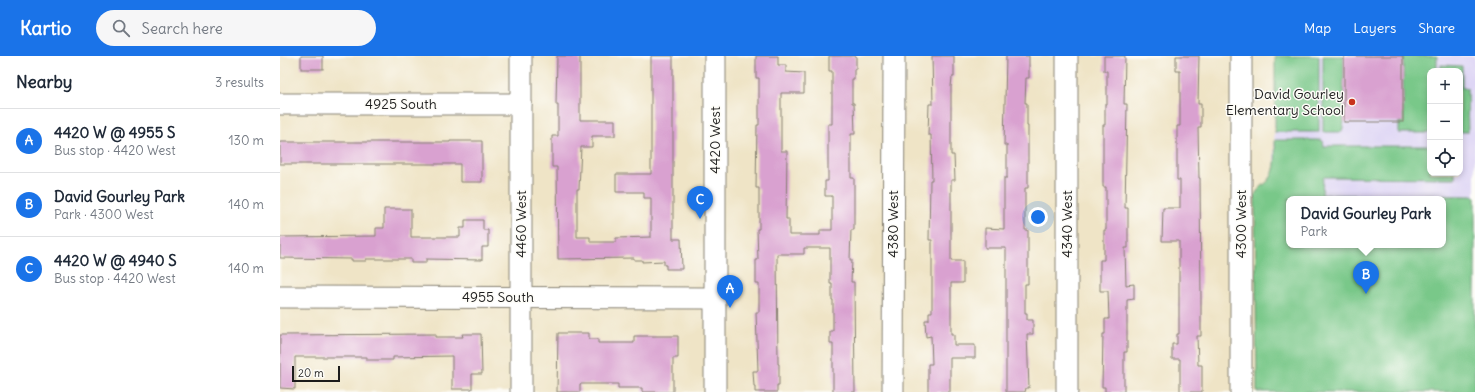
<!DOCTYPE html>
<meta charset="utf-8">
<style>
body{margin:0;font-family:Delius,sans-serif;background:#f6f6f7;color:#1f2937}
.controls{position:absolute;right:12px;top:12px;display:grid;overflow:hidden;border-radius:8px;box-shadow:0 2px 6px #0003}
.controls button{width:36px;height:36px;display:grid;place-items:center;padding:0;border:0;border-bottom:1px solid #e0e1e3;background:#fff;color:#1f2937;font:20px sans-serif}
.scale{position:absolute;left:12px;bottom:10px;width:48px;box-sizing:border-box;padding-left:4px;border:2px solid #1c1c1c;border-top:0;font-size:11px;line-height:14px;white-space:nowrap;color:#1c1c1c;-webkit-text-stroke:3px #fdfcf7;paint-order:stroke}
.you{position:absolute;left:758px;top:161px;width:14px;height:14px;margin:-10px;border:3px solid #fff;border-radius:50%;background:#1a73e8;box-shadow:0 0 0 6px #1a73e833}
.badge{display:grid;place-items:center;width:26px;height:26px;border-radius:50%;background:#1a73e8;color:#fff;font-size:13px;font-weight:700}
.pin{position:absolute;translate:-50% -33px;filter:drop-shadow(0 1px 2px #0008)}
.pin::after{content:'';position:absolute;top:21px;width:14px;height:12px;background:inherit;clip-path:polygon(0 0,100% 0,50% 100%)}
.popup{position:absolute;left:1006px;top:140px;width:160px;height:52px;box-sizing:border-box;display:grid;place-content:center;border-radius:8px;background:#fff;filter:drop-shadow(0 1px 3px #0005);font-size:13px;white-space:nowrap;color:#747a83}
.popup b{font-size:15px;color:#1f2937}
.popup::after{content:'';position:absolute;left:50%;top:100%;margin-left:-8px;border:8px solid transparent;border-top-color:#fff}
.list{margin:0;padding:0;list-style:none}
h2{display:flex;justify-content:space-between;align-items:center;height:52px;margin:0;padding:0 16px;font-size:17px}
h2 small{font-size:13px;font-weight:400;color:#747a83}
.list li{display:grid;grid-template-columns:26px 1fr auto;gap:12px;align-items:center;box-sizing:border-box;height:64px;padding:0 16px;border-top:1px solid #e0e1e3}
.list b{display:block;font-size:15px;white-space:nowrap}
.list p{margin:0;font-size:13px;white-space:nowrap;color:#747a83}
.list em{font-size:13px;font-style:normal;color:#747a83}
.icon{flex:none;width:22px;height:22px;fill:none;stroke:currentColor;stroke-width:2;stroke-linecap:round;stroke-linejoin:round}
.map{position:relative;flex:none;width:1195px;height:336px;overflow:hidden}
header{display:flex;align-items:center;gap:24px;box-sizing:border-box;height:56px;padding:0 20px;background:#1a73e8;color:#fff}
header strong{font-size:19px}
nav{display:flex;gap:22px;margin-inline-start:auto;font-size:14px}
.search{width:280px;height:36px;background:#f6f6f7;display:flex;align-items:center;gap:10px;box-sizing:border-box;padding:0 14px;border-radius:22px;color:#747a83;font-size:15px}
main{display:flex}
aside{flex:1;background:#fff}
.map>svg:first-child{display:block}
.built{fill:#ded5f5;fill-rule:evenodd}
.green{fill:#79c889;stroke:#4a7252;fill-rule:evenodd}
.building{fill:#d9a1d0}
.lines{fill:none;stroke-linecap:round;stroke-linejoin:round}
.minor-casing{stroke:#868071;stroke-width:23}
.minor{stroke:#fff;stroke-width:21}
.poi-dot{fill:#c8321e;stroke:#fdfcf7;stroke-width:1.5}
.labels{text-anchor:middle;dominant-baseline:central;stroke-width:3;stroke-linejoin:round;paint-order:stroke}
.poi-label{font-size:14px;fill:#1c1c1c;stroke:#fdfcf7;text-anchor:end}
.street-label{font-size:14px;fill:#1c1c1c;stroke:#fdfcf7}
</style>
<header>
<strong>Kartio</strong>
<div class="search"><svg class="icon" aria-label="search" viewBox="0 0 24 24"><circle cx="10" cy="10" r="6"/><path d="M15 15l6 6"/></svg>Search here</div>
<nav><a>Map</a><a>Layers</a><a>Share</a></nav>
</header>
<main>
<aside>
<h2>Nearby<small>3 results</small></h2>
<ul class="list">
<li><span class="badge">A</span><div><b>4420 W @ 4955 S</b><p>Bus stop · 4420 West</p></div><em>130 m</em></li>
<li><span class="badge">B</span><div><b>David Gourley Park</b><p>Park · 4300 West</p></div><em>140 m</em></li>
<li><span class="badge">C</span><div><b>4420 W @ 4940 S</b><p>Bus stop · 4420 West</p></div><em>140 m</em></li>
</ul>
</aside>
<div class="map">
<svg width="1195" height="336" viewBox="0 0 1195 336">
<rect width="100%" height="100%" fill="#fdfcf7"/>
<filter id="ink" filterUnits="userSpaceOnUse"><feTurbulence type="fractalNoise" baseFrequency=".025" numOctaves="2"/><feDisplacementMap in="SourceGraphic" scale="8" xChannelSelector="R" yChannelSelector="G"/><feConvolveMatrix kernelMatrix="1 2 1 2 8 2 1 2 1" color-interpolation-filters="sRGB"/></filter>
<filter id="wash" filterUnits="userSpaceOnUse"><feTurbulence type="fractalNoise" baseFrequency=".012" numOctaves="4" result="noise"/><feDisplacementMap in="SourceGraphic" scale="16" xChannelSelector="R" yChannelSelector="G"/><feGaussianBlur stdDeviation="0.9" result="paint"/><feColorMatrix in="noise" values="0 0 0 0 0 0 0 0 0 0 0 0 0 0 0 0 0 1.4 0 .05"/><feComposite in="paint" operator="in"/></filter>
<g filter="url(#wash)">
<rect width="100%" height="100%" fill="#efe4c6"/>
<!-- built -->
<path class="built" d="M 995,0 L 1195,0 L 1195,140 L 975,139 L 976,136 L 989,124 L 994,114 ZM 1150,15 L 1180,15 L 1180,117 L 1150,117 Z"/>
<!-- green -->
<g class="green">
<rect x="995" y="0" width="44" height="76"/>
<polygon points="1043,0 1064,0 1064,66 1062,76 1043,76"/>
<polygon points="1123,0 1157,0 1157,15 1150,15 1150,77 1119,77 1119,66 1123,66"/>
<polygon points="1161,9 1182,10 1182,32 1187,32 1188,76 1180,76 1180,15 1161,15"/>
<path d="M 995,84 L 1042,84 L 1043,90 L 1150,90 L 1150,117 L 1175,117 L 1175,122 L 1043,121 L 1042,139 L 1195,140 L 1195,336 L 977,336 L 975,139 C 977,133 984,129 988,125 C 998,114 995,97 995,84 ZM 1009,143 L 1163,143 L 1163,189 L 1009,189 Z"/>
</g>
<g id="blocks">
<!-- building -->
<g class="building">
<rect x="21" y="0" width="22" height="13"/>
<polygon points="277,0 300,0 300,64 335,64 335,80 312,80 312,91 301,91 299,133 297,133 297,181 310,181 310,186 336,186 336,182 371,181 371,142 364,142 364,136 336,136 336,118 371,118 371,0 393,0 393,183 401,183 402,213 386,213 386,209 384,209 384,205 362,206 362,204 354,204 354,202 278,203 277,111 272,111 272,80 278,80 278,49 276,49"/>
<polygon points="476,0 498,0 498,9 506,9 506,16 524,17 524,37 501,37 501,95 507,95 506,163 509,163 509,179 540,179 540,174 552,174 552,140 545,140 545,125 548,125 548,68 552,68 552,15 549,15 549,0 576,0 576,13 574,13 574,23 572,23 572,47 574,47 575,78 571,78 571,122 574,122 574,174 571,174 570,204 572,204 571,226 574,226 575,336 553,336 553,288 550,288 550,275 553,275 553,244 552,244 552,228 550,228 550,192 524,192 524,198 497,198 498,308 499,308 499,329 497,329 497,336 475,336 475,330 474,330 473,315 478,315 476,256 479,256 479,228 476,228 476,204 478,204 477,173 479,173 479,132 476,132 477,69 479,69 479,22 476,22"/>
<polygon points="652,0 674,0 674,21 672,21 671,31 671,99 674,99 675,124 671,124 671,205 683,205 683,227 671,227 671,278 674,278 674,289 695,289 695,302 670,302 670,336 648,336 648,308 652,308 651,280 646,281 645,264 649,264 649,256 652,256 652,184 649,184 650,124 652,124 651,79 648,79 649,48 653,48"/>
<polygon points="726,0 749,0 749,22 746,22 745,47 747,47 747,70 748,70 748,132 745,132 745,174 748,174 748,228 745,228 745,257 747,257 747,264 753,264 753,278 747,278 749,332 746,332 745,336 726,336 726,192 705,192 705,172 724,173 724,122 727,122 727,89 724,89"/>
<polygon points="824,0 845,0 844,48 847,48 845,152 848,152 848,192 845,192 846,229 854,228 854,243 847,244 847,296 844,296 844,336 825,336 825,331 822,331 823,278 825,278 825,263 829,263 828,235 820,235 820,204 824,204 824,174 826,174 826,131 823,131 823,69 825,69 825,48 827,48 827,15 824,15"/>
<polygon points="896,0 919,0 918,48 921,48 921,71 918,71 919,122 920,122 921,245 921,280 917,280 918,309 922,309 922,336 900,336 900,303 892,303 892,288 897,288 897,278 899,278 899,185 882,185 883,152 900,152 900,124 897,124 897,70 900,70 900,15 896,15"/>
<rect x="1064" y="0" width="59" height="66"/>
<polygon points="170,85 202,85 202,126 180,126 180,108 0,108 0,86 170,86"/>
<polygon points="104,153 131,153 131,181 180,181 180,172 185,172 185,164 203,164 203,174 208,174 208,191 202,191 202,204 146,203 146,207 131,207 131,203 86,203 86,205 72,205 72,203 0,202 0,181 96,180 96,172 104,172"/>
<polygon points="278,277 309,277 309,283 318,283 318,287 354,287 354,280 398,280 398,302 393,302 393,336 362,336 362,332 338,332 338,328 300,328 300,336 277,336"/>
<polygon points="156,278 156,281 183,281 182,278 201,278 202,318 192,318 192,333 172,333 172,300 113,301 113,304 87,304 87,301 15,301 15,333 0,332 0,279"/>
</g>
</g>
</g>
<g filter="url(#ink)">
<use href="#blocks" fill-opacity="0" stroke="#868071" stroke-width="1"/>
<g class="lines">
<defs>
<g id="minor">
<polyline points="787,0 787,336"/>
<polyline points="961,0 961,336"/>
<polyline points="0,48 241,48"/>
<polyline points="0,241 435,242"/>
<polyline points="241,336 241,0"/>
<polyline points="435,336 435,0"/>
<polyline points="613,336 614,0"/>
</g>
</defs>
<!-- minor casing -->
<use href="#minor" class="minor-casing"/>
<!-- minor -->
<use href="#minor" class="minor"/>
</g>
</g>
<!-- markers -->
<circle class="poi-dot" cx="1072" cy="46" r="4"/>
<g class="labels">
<!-- poi labels -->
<g class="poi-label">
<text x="1064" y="38">David Gourley<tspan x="1064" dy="16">Elementary School</tspan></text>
</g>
<!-- street labels -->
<g class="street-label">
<text x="121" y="48">4925 South</text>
<text transform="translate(435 84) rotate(-90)">4420 West</text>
<text transform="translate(241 168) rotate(-90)">4460 West</text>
<text transform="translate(613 168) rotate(-90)">4380 West</text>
<text transform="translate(787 168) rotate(-90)">4340 West</text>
<text transform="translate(961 168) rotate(-90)">4300 West</text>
<text x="218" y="241">4955 South</text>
</g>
</g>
</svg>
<div class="controls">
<button>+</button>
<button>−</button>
<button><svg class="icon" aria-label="locate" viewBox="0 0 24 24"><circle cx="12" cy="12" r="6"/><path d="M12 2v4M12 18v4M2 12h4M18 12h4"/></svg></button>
</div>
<div class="scale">20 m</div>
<div class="you"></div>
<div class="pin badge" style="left:450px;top:252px">A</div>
<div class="pin badge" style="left:1086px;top:238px">B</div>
<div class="popup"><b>David Gourley Park</b>Park</div>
<div class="pin badge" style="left:420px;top:163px">C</div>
</div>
</main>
